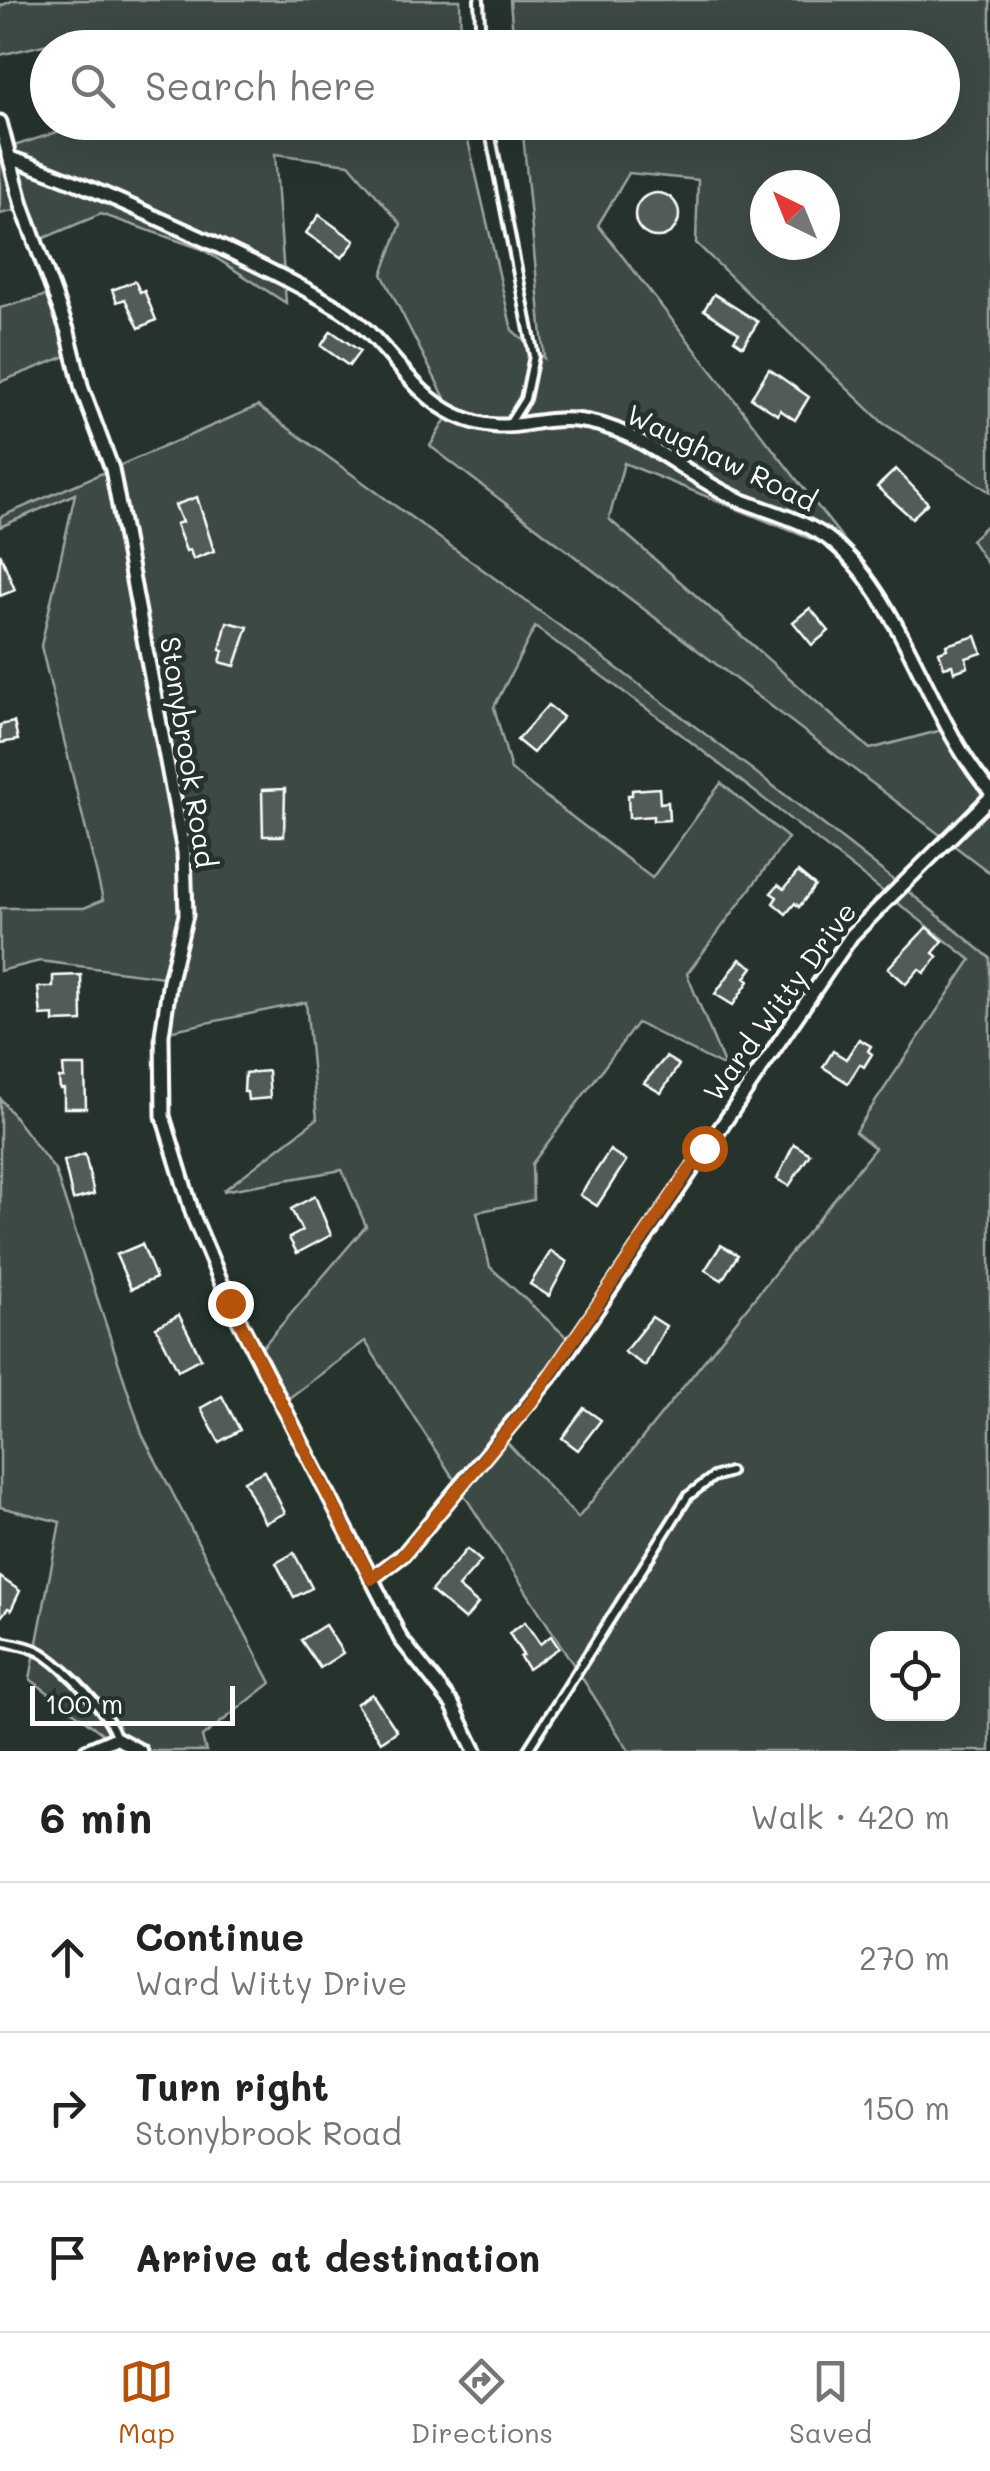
<!DOCTYPE html>
<meta charset="utf-8">
<style>
body{margin:0;font-family:Mali,sans-serif;background:#f6f6f6;color:#222}
.controls{position:absolute;right:30px;bottom:30px;display:grid;overflow:hidden;border-radius:20px;box-shadow:0 10px 40px #0002}
.controls button{width:90px;height:90px;display:grid;place-items:center;padding:0;border:0;border-bottom:2px solid #e0e0e0;background:#fff;color:#222;font:50px sans-serif}
.compass{position:absolute;left:750px;top:170px;width:90px;height:90px;border-radius:50%;background:#fff;box-shadow:0 10px 40px #0002;rotate:317deg}
.scale{position:absolute;left:30px;bottom:25px;width:205px;box-sizing:border-box;padding-left:10px;border:5px solid #fff;border-top:0;font-size:28px;line-height:35px;white-space:nowrap;color:#fff;-webkit-text-stroke:8px #26332d;paint-order:stroke}
.stop{position:absolute;width:30px;height:30px;margin:-22px;border:8px solid #b45309;border-radius:50%;background:#fff}
.stop.end{background:#b45309;border-color:#fff;box-shadow:0 2px 10px #0008}
.list{margin:0;padding:0;list-style:none}
h2{display:flex;justify-content:space-between;align-items:center;height:130px;margin:0;padding:0 40px;font-size:42px}
h2 small{font-size:32px;font-weight:400;color:#767676}
.list li{display:grid;grid-template-columns:65px 1fr auto;gap:30px;align-items:center;box-sizing:border-box;height:150px;padding:0 40px;border-top:2px solid #e0e0e0}
.list b{display:block;font-size:38px;white-space:nowrap}
.list p{margin:0;font-size:32px;white-space:nowrap;color:#767676}
.list em{font-size:32px;font-style:normal;color:#767676}
.icon{flex:none;width:55px;height:55px;fill:none;stroke:currentColor;stroke-width:2;stroke-linecap:round;stroke-linejoin:round}
.map{position:relative;flex:none;width:990px;height:1751px;overflow:hidden}
.search{position:absolute;background:#fff;box-shadow:0 10px 40px #0002;left:30px;right:30px;top:30px;height:110px;display:flex;align-items:center;gap:25px;box-sizing:border-box;padding:0 35px;border-radius:55px;color:#767676;font-size:38px}
.sheet{height:580px;background:#fff}
nav{display:flex;justify-content:space-around;align-items:center;box-sizing:border-box;height:140px;border-top:2px solid #e0e0e0;background:#fff;font-size:28px;color:#767676}
nav a{display:grid;justify-items:center;gap:5px}
nav .on{color:#b45309}
.map>svg:first-child{display:block}
.green{fill:#3e4944;stroke:#9ea4a2;stroke-width:2.5;fill-rule:evenodd}
.building{fill:#515c57;stroke:#fff;stroke-width:2.5}
.lines{fill:none;stroke-linecap:round;stroke-linejoin:round}
.service-casing{stroke:#fff;stroke-width:14}
.minor-casing{stroke:#fff;stroke-width:19}
.service{stroke:#26332d;stroke-width:6}
.minor{stroke:#26332d;stroke-width:11}
.route{stroke:#b45309;stroke-width:12}
.labels{text-anchor:middle;dominant-baseline:central;stroke-width:10;stroke-linejoin:round;paint-order:stroke}
.street-label{font-size:28px;fill:#fff;stroke:#26332d}
</style>
<div class="map">
<svg width="990" height="1751" viewBox="0 0 990 1751">
<rect width="100%" height="100%" fill="#26332d"/>
<filter id="ink" filterUnits="userSpaceOnUse"><feTurbulence type="fractalNoise" baseFrequency=".01" numOctaves="2"/><feDisplacementMap in="SourceGraphic" scale="20" xChannelSelector="R" yChannelSelector="G"/><feConvolveMatrix kernelMatrix="1 2 1 2 8 2 1 2 1" color-interpolation-filters="sRGB"/></filter>
<g filter="url(#ink)">
<!-- green -->
<g class="green">
<polygon points="14,0 460,0 461,47 92,48 87,35 0,55 0,6"/>
<path d="M 510,0 L 990,0 L 990,492 L 883,423 L 696,243 L 698,180 L 629,173 L 598,225 L 858,558 L 624,463 L 609,519 L 870,749 L 946,729 L 990,780 L 990,873 L 430,446 L 451,410 L 382,274 L 401,224 L 349,164 L 275,154 L 286,303 L 202,249 L 101,214 L 37,241 L 26,208 L 0,214 L 0,139 L 5,149 L 88,122 L 464,123 L 512,330 L 544,358 L 522,123 L 942,122 L 942,48 L 514,47 ZM 765,185 L 825,185 L 825,245 L 765,245 Z"/>
<polygon points="55,293 74,353 0,382 0,308"/>
<path d="M 258,406 C 505,586 754,763 990,958 L 990,1751 L 629,1751 L 365,1341 L 289,1398 L 260,1350 L 366,1226 L 342,1170 L 223,1191 L 317,1119 L 306,1002 L 164,1032 L 171,978 L 40,961 L 0,971 L 0,908 L 84,908 L 103,900 L 41,646 L 75,494 L 0,527 L 0,517 ZM 535,627 L 673,728 L 971,960 L 855,1132 L 875,1148 L 578,1518 L 500,1435 L 572,1342 L 490,1267 L 477,1212 L 533,1200 L 532,1164 L 637,1023 L 725,1067 L 687,974 L 788,838 L 721,783 L 652,878 L 511,770 L 494,707 ZM 878,1638 L 952,1638 L 952,1714 L 878,1714 Z"/>
<polygon points="990,522 990,568 971,540"/>
<polygon points="0,1098 55,1170 142,1434 271,1683 202,1737 206,1751 103,1751 111,1740 30,1679 60,1522 0,1507"/>
</g>
<!-- building -->
<g class="building">
<circle cx="657" cy="215" r="22"/>
<polygon points="319,215 355,241 342,258 306,233"/>
<polygon points="135,281 140,292 144,290 156,320 139,328 125,299 117,302 112,290"/>
<polygon points="714,294 758,322 743,346 734,340 739,333 704,310"/>
<polygon points="331,331 360,351 349,366 321,346"/>
<polygon points="769,369 809,397 795,420 780,410 778,415 751,398"/>
<polygon points="896,469 928,503 912,518 877,487"/>
<polygon points="197,497 214,551 193,559 190,550 186,551 176,524 182,522 175,505"/>
<polygon points="0,553 15,590 0,596"/>
<polygon points="810,608 829,631 812,645 793,622"/>
<polygon points="227,622 248,627 235,666 220,662 223,651 220,650"/>
<polygon points="976,636 982,653 966,658 968,667 954,672 952,665 944,667 939,652 947,649 946,645"/>
<polygon points="548,705 563,717 533,753 517,740"/>
<polygon points="14,722 18,740 0,743 0,725"/>
<polygon points="659,788 660,803 668,802 669,820 653,821 653,816 629,818 628,795 632,795 632,790"/>
<polygon points="285,789 284,836 263,836 262,790"/>
<polygon points="798,872 815,886 799,907 795,903 786,914 773,903 777,897 771,893 778,885 784,889"/>
<polygon points="927,927 943,941 933,953 938,957 924,973 919,969 906,984 888,968"/>
<polygon points="740,959 753,967 745,978 749,981 733,1005 715,994"/>
<polygon points="81,975 82,1021 54,1022 54,1015 41,1016 38,987 53,987 53,976"/>
<polygon points="859,1039 871,1046 868,1051 872,1054 864,1067 860,1064 848,1083 823,1067 833,1051 846,1059"/>
<polygon points="666,1057 679,1065 661,1093 644,1083"/>
<polygon points="63,1066 85,1066 86,1108 64,1108 64,1089 60,1089 59,1078 64,1078"/>
<polygon points="268,1071 270,1098 248,1100 247,1092 244,1092 245,1073"/>
<polygon points="794,1144 810,1154 789,1186 777,1179"/>
<polygon points="610,1150 626,1161 597,1206 580,1195"/>
<polygon points="85,1154 94,1194 73,1200 64,1161"/>
<polygon points="315,1196 331,1235 297,1253 289,1238 302,1231 291,1209"/>
<polygon points="142,1244 156,1278 131,1289 116,1255"/>
<polygon points="721,1245 738,1255 722,1280 705,1270"/>
<polygon points="551,1251 567,1262 549,1296 530,1284"/>
<polygon points="179,1315 201,1358 178,1370 156,1327"/>
<polygon points="652,1317 666,1326 645,1366 624,1352"/>
<polygon points="222,1396 240,1430 219,1442 201,1408"/>
<polygon points="584,1408 601,1420 578,1450 562,1438"/>
<polygon points="264,1471 285,1513 265,1523 244,1481"/>
<polygon points="467,1549 481,1561 458,1587 478,1604 465,1620 431,1591"/>
<polygon points="294,1553 312,1588 294,1597 276,1563"/>
<polygon points="0,1577 20,1591 11,1610 8,1608 0,1618"/>
<polygon points="525,1622 540,1644 551,1636 559,1648 528,1669 520,1657 523,1655 509,1633"/>
<polygon points="325,1625 343,1653 320,1668 301,1640"/>
<polygon points="372,1694 397,1731 381,1742 356,1704"/>
</g>
<g class="lines">
<defs>
<g id="service">
<polyline points="479,0 481,48"/>
<polyline points="488,122 534,356 525,399 508,426"/>
<path d="M 0,1641 C 15,1644 32,1646 45,1655 C 65,1669 111,1714 116,1737"/>
<polyline points="527,1751 688,1496 713,1477 730,1472"/>
</g>
<g id="minor">
<polyline points="0,122 22,205 68,332 82,389 112,469 184,852 186,915 170,980 162,1035 163,1116 194,1218 230,1303 384,1603 400,1638 452,1704 475,1751"/>
<path d="M 10,158 C 67,177 122,202 177,227 C 232,252 288,278 340,309 C 386,338 409,393 456,415 C 508,439 529,416 575,420 C 637,425 683,475 738,499 C 769,512 806,520 834,543 C 904,602 928,719 990,791"/>
<polyline points="371,1579 404,1554 554,1372 852,935 990,798"/>
<polyline points="86,1751 116,1738 140,1751"/>
</g>
</defs>
<!-- service casing -->
<use href="#service" class="service-casing"/>
<!-- minor casing -->
<use href="#minor" class="minor-casing"/>
<!-- service -->
<use href="#service" class="service"/>
<!-- minor -->
<use href="#minor" class="minor"/>
</g>
</g>
<g class="lines" filter="url(#ink)">
<!-- route -->
<polyline class="route" points="230,1303 371,1579 404,1554 532,1401 704,1148"/>
</g>
<g class="labels">
<!-- street labels -->
<g class="street-label">
<text transform="translate(722 457) rotate(26)">Waughaw Road</text>
<text transform="translate(189 752) rotate(81)">Stonybrook Road</text>
<text transform="translate(779 1001) rotate(-54)">Ward Witty Drive</text>
</g>
</g>
</svg>
<div class="controls">
<button><svg class="icon" aria-label="locate" viewBox="0 0 24 24"><circle cx="12" cy="12" r="6"/><path d="M12 2v4M12 18v4M2 12h4M18 12h4"/></svg></button>
</div>
<svg class="compass" viewBox="-18 -18 36 36"><path d="M0-13l5 13h-10z" fill="#e53935"/><path d="M0 13l5-13h-10z" fill="#767676"/></svg>
<div class="scale">100 m</div>
<div class="stop" style="left:704px;top:1148px"></div>
<div class="stop end" style="left:230px;top:1303px"></div>
<div class="search"><svg class="icon" aria-label="search" viewBox="0 0 24 24"><circle cx="10" cy="10" r="6"/><path d="M15 15l6 6"/></svg>Search here</div>
</div>
<section class="sheet">
<h2>6 min<small>Walk · 420 m</small></h2>
<ul class="list">
<li><svg class="icon" aria-label="ahead" viewBox="0 0 24 24"><path d="M12 20V5M6 11l6-6 6 6"/></svg><div><b>Continue</b><p>Ward Witty Drive</p></div><em>270 m</em></li>
<li><svg class="icon" aria-label="right" viewBox="0 0 24 24"><path d="M7 20v-9h11M14 6l5 5-5 5"/></svg><div><b>Turn right</b><p>Stonybrook Road</p></div><em>150 m</em></li>
<li><svg class="icon" aria-label="arrive" viewBox="0 0 24 24"><path d="M6 21V4h12l-3 4 3 4H6"/></svg><div><b>Arrive at destination</b></div></li>
</ul>
</section>
<nav>
<a class="on"><svg class="icon" aria-label="map" viewBox="0 0 24 24"><path d="M3 6l6-2 6 2 6-2v14l-6 2-6-2-6 2zM9 4v14M15 6v14"/></svg>Map</a>
<a><svg class="icon" aria-label="directions" viewBox="0 0 24 24"><path d="M12 3l9 9-9 9-9-9zM9 14v-3h6M13 9l2 2-2 2"/></svg>Directions</a>
<a><svg class="icon" aria-label="saved" viewBox="0 0 24 24"><path d="M7 4h10v16l-5-4-5 4z"/></svg>Saved</a>
</nav>
